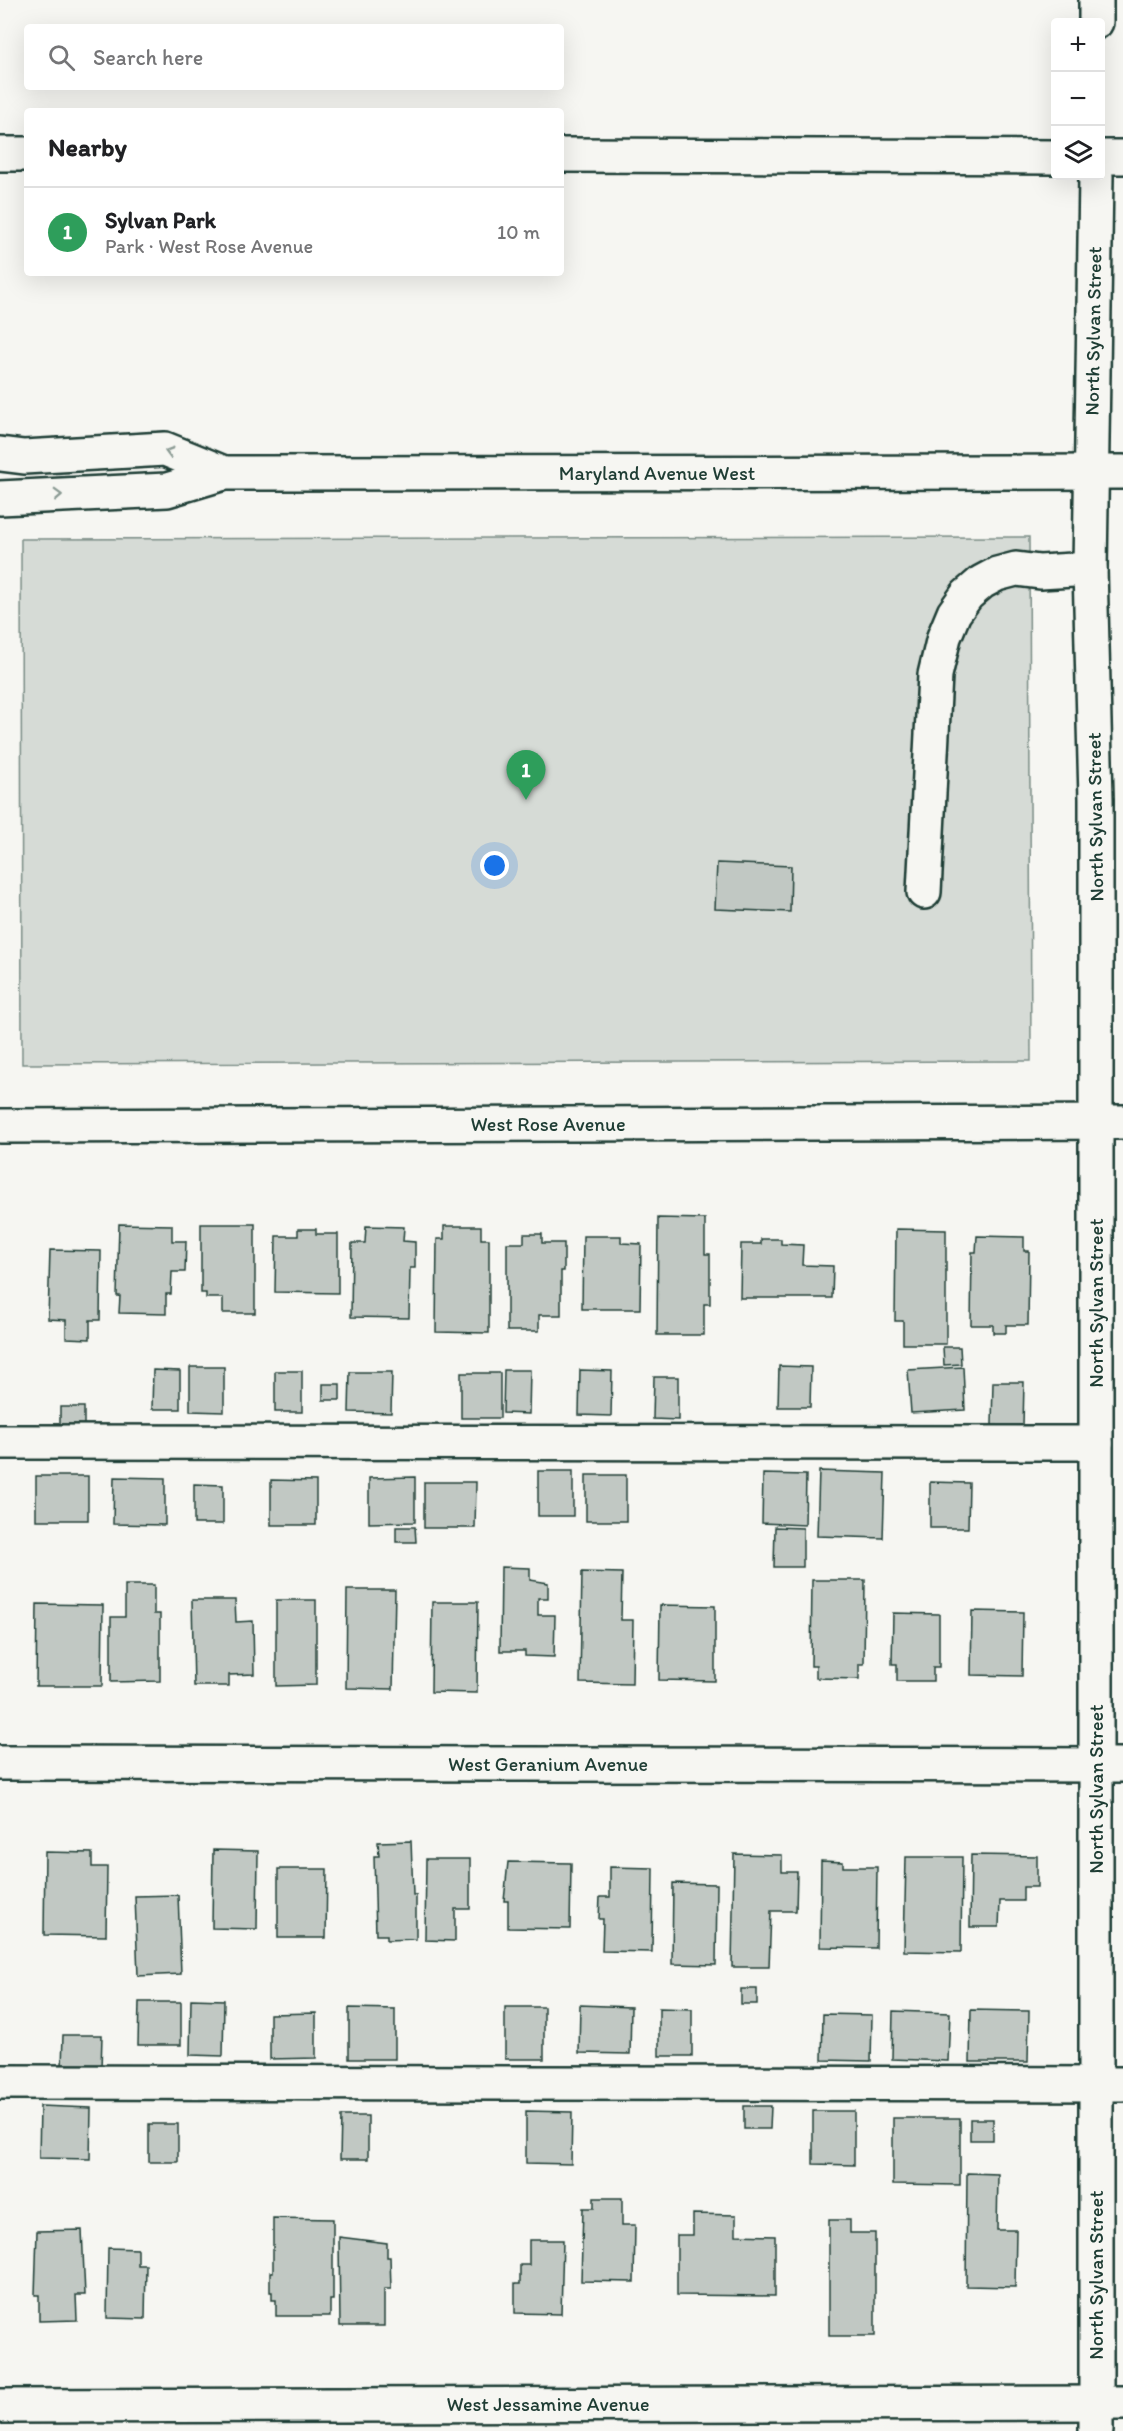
<!DOCTYPE html>
<meta charset="utf-8">
<style>
body{margin:0;font-family:Itim,sans-serif;background:#f2f2f2;color:#202124}
.controls{position:absolute;right:18px;top:18px;display:grid;overflow:hidden;border-radius:6px;box-shadow:0 6px 24px #0002}
.controls button{width:54px;height:54px;display:grid;place-items:center;padding:0;border:0;border-bottom:2px solid #e0e0e0;background:#fff;color:#202124;font:30px sans-serif}
.you{position:absolute;left:495px;top:866px;width:21px;height:21px;margin:-15px;border:4px solid #fff;border-radius:50%;background:#1a73e8;box-shadow:0 0 0 9px #1a73e833}
.badge{display:grid;place-items:center;width:39px;height:39px;border-radius:50%;background:#db2777;color:#fff;font-size:20px;font-weight:700}
.pin{position:absolute;translate:-50% -50px;filter:drop-shadow(0 2px 3px #0008)}
.pin::after{content:'';position:absolute;top:32px;width:21px;height:18px;background:inherit;clip-path:polygon(0 0,100% 0,50% 100%)}
.list{margin:0;padding:0;list-style:none}
h2{display:flex;justify-content:space-between;align-items:center;height:78px;margin:0;padding:0 24px;font-size:26px}
h2 small{font-size:20px;font-weight:400;color:#757577}
.list li{display:grid;grid-template-columns:39px 1fr auto;gap:18px;align-items:center;box-sizing:border-box;height:90px;padding:0 24px;border-top:2px solid #e0e0e0}
.list b{display:block;font-size:22px;white-space:nowrap}
.list p{margin:0;font-size:20px;white-space:nowrap;color:#757577}
.list em{font-size:20px;font-style:normal;color:#757577}
.icon{flex:none;width:33px;height:33px;fill:none;stroke:currentColor;stroke-width:2;stroke-linecap:round;stroke-linejoin:round}
.map{position:relative;flex:none;width:1123px;height:2431px;overflow:hidden}
.search{position:absolute;background:#fff;box-shadow:0 6px 24px #0002;left:24px;top:24px;width:540px;height:66px;display:flex;align-items:center;gap:15px;box-sizing:border-box;padding:0 21px;border-radius:6px;color:#757577;font-size:22px}
.panel{position:absolute;background:#fff;box-shadow:0 6px 24px #0002;left:24px;top:108px;width:540px;height:168px;border-radius:6px}
.map>svg:first-child{display:block}
.green{fill:#d6dbd6;stroke:#7a8c85;stroke-width:1.5}
.building{fill:#c1c8c3;stroke:#1f3d34;stroke-width:1.5}
.lines{fill:none;stroke-linecap:round;stroke-linejoin:round}
.minor-casing{stroke:#1f3d34;stroke-width:38}
.major-casing{stroke:#1f3d34;stroke-width:38}
.minor{stroke:#f6f6f2;stroke-width:33}
.major{stroke:#f6f6f2;stroke-width:33}
.oneway{stroke:#8a9a93}
.labels{text-anchor:middle;dominant-baseline:central;stroke-width:5;stroke-linejoin:round;paint-order:stroke}
.street-label{font-size:20px;fill:#1f3d34;stroke:#f6f6f2}
</style>
<div class="map">
<svg width="1123" height="2431" viewBox="0 0 1123 2431">
<rect width="100%" height="100%" fill="#f6f6f2"/>
<filter id="ink" filterUnits="userSpaceOnUse"><feTurbulence type="fractalNoise" baseFrequency=".0167" numOctaves="2"/><feDisplacementMap in="SourceGraphic" scale="12" xChannelSelector="R" yChannelSelector="G"/><feConvolveMatrix kernelMatrix="1 2 1 2 8 2 1 2 1" color-interpolation-filters="sRGB"/></filter>
<g filter="url(#ink)">
<!-- green -->
<polygon class="green" points="1029,537 1031,1061 22,1064 21,539"/>
<!-- building -->
<g class="building">
<polygon points="717,863 791,866 790,912 715,909"/>
<polygon points="658,1218 705,1219 705,1254 710,1254 710,1304 704,1304 704,1335 657,1335"/>
<polygon points="119,1224 172,1225 172,1241 186,1241 185,1272 172,1272 171,1294 166,1294 166,1314 119,1313 120,1296 117,1296"/>
<polygon points="201,1224 255,1224 255,1313 223,1313 223,1298 206,1298 206,1293 201,1293"/>
<polygon points="366,1226 404,1227 403,1241 415,1242 415,1268 410,1268 409,1318 351,1317 352,1243 365,1243"/>
<polygon points="444,1226 481,1226 481,1239 489,1239 489,1333 436,1332 437,1239 444,1239"/>
<polygon points="298,1229 316,1229 316,1234 338,1234 338,1293 275,1292 276,1236 298,1236"/>
<polygon points="896,1229 946,1230 946,1344 903,1344 903,1321 895,1321"/>
<polygon points="524,1234 542,1234 542,1243 564,1243 564,1271 561,1271 561,1315 539,1315 539,1331 507,1331 507,1243 524,1243"/>
<polygon points="583,1236 621,1236 621,1243 641,1244 640,1309 582,1309"/>
<polygon points="977,1236 1024,1237 1024,1251 1029,1251 1028,1325 1006,1325 1006,1333 993,1333 993,1325 971,1325 972,1252 976,1252"/>
<polygon points="761,1239 781,1239 781,1244 803,1245 802,1265 833,1266 832,1298 740,1298 741,1244 761,1244"/>
<polygon points="50,1250 101,1251 100,1320 90,1320 90,1339 66,1338 66,1320 48,1319"/>
<polygon points="943,1347 960,1347 961,1364 944,1365"/>
<polygon points="779,1366 811,1367 810,1407 778,1407"/>
<polygon points="190,1367 224,1367 224,1412 190,1411"/>
<polygon points="963,1367 965,1410 911,1413 908,1370"/>
<polygon points="153,1370 180,1371 180,1409 152,1409"/>
<polygon points="504,1370 530,1370 529,1414 503,1413"/>
<polygon points="580,1370 612,1371 611,1416 579,1415"/>
<rect x="275" y="1371" width="27" height="41"/>
<polygon points="350,1372 392,1372 391,1413 349,1412"/>
<rect x="461" y="1373" width="39" height="45"/>
<polygon points="654,1377 678,1377 678,1420 653,1419"/>
<polygon points="993,1382 1024,1382 1023,1426 992,1425"/>
<rect x="323" y="1384" width="17" height="16"/>
<rect x="60" y="1407" width="24" height="19"/>
<rect x="538" y="1471" width="35" height="45"/>
<polygon points="819,1471 885,1473 883,1538 817,1536"/>
<polygon points="763,1474 806,1475 805,1525 762,1523"/>
<rect x="586" y="1475" width="40" height="46"/>
<rect x="36" y="1476" width="52" height="44"/>
<polygon points="114,1477 165,1478 165,1525 113,1524"/>
<polygon points="415,1477 415,1522 369,1523 369,1478"/>
<polygon points="271,1480 316,1481 316,1525 271,1525"/>
<polygon points="424,1482 476,1482 475,1528 424,1528"/>
<polygon points="930,1482 969,1483 968,1528 930,1528"/>
<polygon points="194,1484 223,1485 223,1524 194,1524"/>
<polygon points="396,1527 415,1527 416,1542 396,1542"/>
<polygon points="775,1527 803,1528 803,1567 774,1567"/>
<polygon points="501,1567 530,1568 530,1580 548,1583 548,1598 538,1598 538,1615 555,1615 554,1657 525,1656 525,1651 500,1651"/>
<polygon points="582,1572 622,1573 621,1620 633,1620 632,1684 580,1683"/>
<polygon points="812,1580 865,1580 864,1664 859,1664 859,1679 816,1678 816,1666 811,1666"/>
<polygon points="125,1585 154,1585 154,1614 160,1614 160,1681 111,1682 111,1617 125,1617"/>
<polygon points="347,1590 395,1590 393,1689 346,1688"/>
<polygon points="192,1600 235,1600 236,1622 253,1621 254,1674 229,1675 229,1686 194,1686"/>
<polygon points="276,1600 316,1600 316,1685 276,1686"/>
<polygon points="432,1602 478,1602 477,1693 431,1692"/>
<polygon points="37,1604 103,1605 102,1686 36,1686"/>
<polygon points="660,1605 715,1606 715,1681 659,1680"/>
<polygon points="972,1611 1023,1612 1022,1676 971,1675"/>
<polygon points="893,1613 939,1614 939,1667 933,1667 933,1681 897,1681 897,1664 892,1664"/>
<polygon points="411,1841 413,1895 416,1895 416,1939 387,1940 387,1935 376,1935 374,1856 379,1856 378,1842"/>
<polygon points="213,1850 258,1851 257,1929 212,1928"/>
<polygon points="45,1852 92,1853 92,1867 107,1867 106,1936 44,1935"/>
<polygon points="734,1854 782,1855 782,1872 797,1872 796,1911 771,1911 769,1967 732,1967"/>
<polygon points="971,1855 1037,1856 1037,1887 1023,1887 1023,1901 1000,1901 999,1927 970,1927"/>
<polygon points="906,1857 962,1857 961,1952 904,1951"/>
<polygon points="426,1859 470,1859 470,1909 455,1909 455,1941 425,1940"/>
<polygon points="821,1861 843,1862 843,1867 877,1867 876,1948 820,1947"/>
<polygon points="508,1862 571,1863 570,1929 508,1928 508,1901 504,1901"/>
<polygon points="610,1867 653,1868 652,1952 602,1951 603,1919 599,1919 600,1897 610,1897"/>
<polygon points="278,1869 327,1869 326,1938 278,1938"/>
<polygon points="673,1883 717,1884 716,1965 672,1964"/>
<polygon points="178,1895 181,1974 138,1976 135,1896"/>
<rect x="741" y="1989" width="16" height="15"/>
<polygon points="191,1999 224,2000 223,2056 190,2055"/>
<polygon points="139,2002 181,2002 181,2045 138,2045"/>
<polygon points="580,2005 631,2007 630,2054 579,2053"/>
<rect x="505" y="2007" width="39" height="52"/>
<polygon points="349,2008 395,2009 395,2059 349,2059"/>
<polygon points="659,2008 692,2009 692,2056 659,2056"/>
<polygon points="971,2010 1029,2011 1028,2062 970,2062"/>
<polygon points="893,2011 950,2013 948,2061 892,2059"/>
<polygon points="316,2013 316,2058 270,2059 270,2014"/>
<polygon points="823,2014 872,2015 871,2061 822,2060"/>
<polygon points="63,2035 102,2035 101,2069 62,2068"/>
<polygon points="40,2106 91,2108 90,2159 39,2158"/>
<polygon points="744,2106 771,2106 770,2129 744,2129"/>
<polygon points="526,2111 572,2112 571,2164 526,2163"/>
<polygon points="813,2111 854,2111 854,2165 813,2164"/>
<polygon points="341,2116 368,2116 368,2159 340,2159"/>
<polygon points="893,2118 960,2118 960,2185 893,2184"/>
<rect x="970" y="2119" width="23" height="21"/>
<rect x="149" y="2124" width="29" height="38"/>
<polygon points="967,2173 998,2174 997,2230 1016,2230 1015,2287 966,2286"/>
<polygon points="594,2198 622,2198 622,2225 635,2225 634,2282 581,2281 583,2208 594,2208"/>
<polygon points="693,2214 736,2215 736,2235 775,2236 775,2296 677,2295 677,2235 693,2235"/>
<polygon points="273,2218 333,2219 333,2300 330,2300 330,2316 276,2316 276,2300 272,2300 272,2292 270,2292 270,2272 273,2272"/>
<polygon points="829,2220 850,2220 850,2233 875,2233 875,2336 829,2336"/>
<polygon points="82,2230 85,2295 76,2295 77,2320 39,2321 39,2295 35,2295 37,2231"/>
<polygon points="339,2237 387,2243 387,2257 390,2257 391,2289 384,2289 384,2326 340,2326"/>
<polygon points="529,2240 563,2240 561,2314 515,2313 515,2284 520,2284 520,2265 529,2265"/>
<polygon points="108,2248 138,2249 138,2265 146,2265 145,2319 107,2318"/>
</g>
<g class="lines">
<defs>
<g id="minor">
<polyline points="1096,0 1096,22"/>
<polyline points="0,154 27,154"/>
<polyline points="561,155 1056,157"/>
<polyline points="1100,157 1123,157"/>
<polyline points="1096,176 1090,569 1096,799 1096,2431"/>
<polyline points="924,892 935,675 944,637 954,613 967,595 982,582 997,574 1016,569 1040,572 1090,569"/>
<polyline points="0,1126 1123,1122"/>
<polyline points="0,1442 1096,1443"/>
<polyline points="0,1763 1123,1765"/>
<polyline points="0,2082 1123,2084"/>
<polyline points="0,2406 1123,2403"/>
</g>
<g id="major">
<polyline points="0,454 24,457 165,449 224,473"/>
<polyline points="0,498 167,490 224,473 1123,472"/>
</g>
</defs>
<!-- minor casing -->
<use href="#minor" class="minor-casing"/>
<!-- major casing -->
<use href="#major" class="major-casing"/>
<!-- minor -->
<use href="#minor" class="minor"/>
<!-- major -->
<use href="#major" class="major"/>
</g>
<!-- one-way arrows -->
<defs><path id="oneway-chevron" d="M-2-3.5L2.5 0L-2 3.5" fill="none" stroke-width="1.6" stroke-linecap="round" stroke-linejoin="round" transform="scale(1.5)"/></defs>
<g class="oneway">
<use href="#oneway-chevron" transform="translate(169 452) rotate(-164)"/>
<use href="#oneway-chevron" transform="translate(58 495) rotate(-2)"/>
</g>
</g>
<g class="labels">
<!-- street labels -->
<g class="street-label">
<text transform="translate(1093 331) rotate(-89)">North Sylvan Street</text>
<text x="657" y="473">Maryland Avenue West</text>
<text transform="translate(1095 817) rotate(-91)">North Sylvan Street</text>
<text x="548" y="1124">West Rose Avenue</text>
<text transform="translate(1096 1303) rotate(-90)">North Sylvan Street</text>
<text x="548" y="1764">West Geranium Avenue</text>
<text transform="translate(1096 1789) rotate(-90)">North Sylvan Street</text>
<text transform="translate(1096 2275) rotate(-90)">North Sylvan Street</text>
<text x="548" y="2404">West Jessamine Avenue</text>
</g>
</g>
</svg>
<div class="controls">
<button>+</button>
<button>−</button>
<button><svg class="icon" aria-label="layers" viewBox="0 0 24 24"><path d="M12 4l9 5-9 5-9-5zM3 14l9 5 9-5"/></svg></button>
</div>
<div class="you"></div>
<div class="pin badge" style="left:526px;top:800px;background:#2e9e5b">1</div>
<div class="search"><svg class="icon" aria-label="search" viewBox="0 0 24 24"><circle cx="10" cy="10" r="6"/><path d="M15 15l6 6"/></svg>Search here</div>
<section class="panel">
<h2>Nearby<small></small></h2>
<ul class="list">
<li><span class="badge" style="background:#2e9e5b">1</span><div><b>Sylvan Park</b><p>Park · West Rose Avenue</p></div><em>10 m</em></li>
</ul>
</section>
</div>
